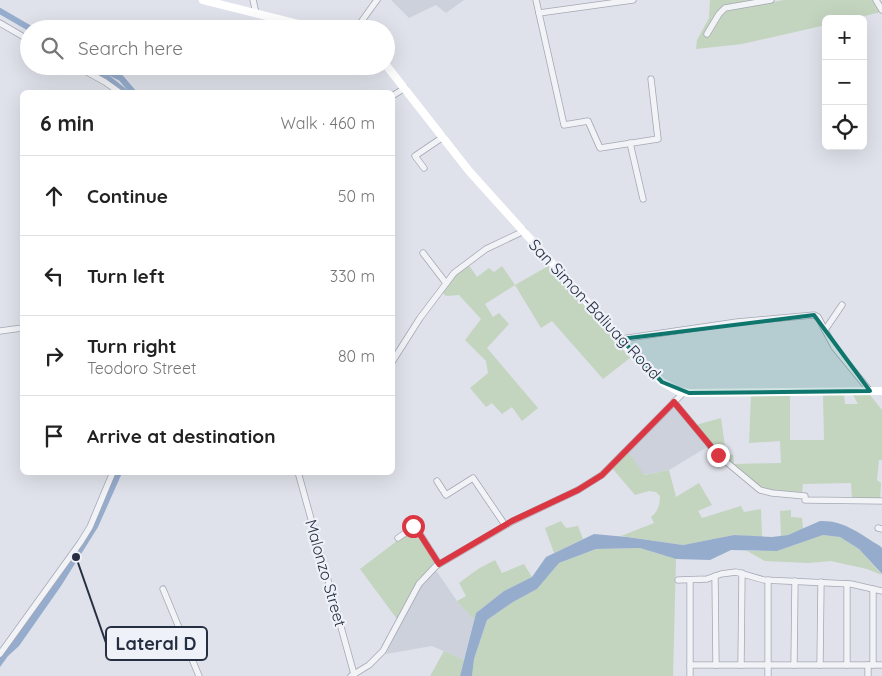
<!DOCTYPE html>
<meta charset="utf-8">
<style>
body{margin:0;font-family:Quicksand,sans-serif;background:#f6f6f6;color:#222}
.controls{position:absolute;right:15px;top:15px;display:grid;overflow:hidden;border-radius:8px;box-shadow:0 5px 20px #0002}
.controls button{width:45px;height:45px;display:grid;place-items:center;padding:0;border:0;border-bottom:1px solid #e0e0e0;background:#fff;color:#222;font:25px sans-serif}
.stop{position:absolute;width:15px;height:15px;margin:-11px;border:4px solid #db3743;border-radius:50%;background:#fff}
.stop.end{background:#db3743;border-color:#fff;box-shadow:0 1px 5px #0008}
.list{margin:0;padding:0;list-style:none}
h2{display:flex;justify-content:space-between;align-items:center;height:65px;margin:0;padding:0 20px;font-size:21px}
h2 small{font-size:16px;font-weight:400;color:#767676}
.list li{display:grid;grid-template-columns:32px 1fr auto;gap:15px;align-items:center;box-sizing:border-box;height:80px;padding:0 20px;border-top:1px solid #e0e0e0}
.list b{display:block;font-size:19px;white-space:nowrap}
.list p{margin:0;font-size:16px;white-space:nowrap;color:#767676}
.list em{font-size:16px;font-style:normal;color:#767676}
.icon{flex:none;width:28px;height:28px;fill:none;stroke:currentColor;stroke-width:2;stroke-linecap:round;stroke-linejoin:round}
.map{position:relative;flex:none;width:882px;height:676px;overflow:hidden}
.search{position:absolute;background:#fff;box-shadow:0 5px 20px #0002;left:20px;top:20px;width:375px;height:55px;display:flex;align-items:center;gap:12px;box-sizing:border-box;padding:0 18px;border-radius:28px;color:#767676;font-size:19px}
.panel{position:absolute;background:#fff;box-shadow:0 5px 20px #0002;left:20px;top:90px;width:375px;height:385px;border-radius:8px}
.map>svg:first-child{display:block}
.built{fill:#ccd1dc}
.green{fill:#c3d4bf}
.water{fill:#96accd}
.lines{fill:none;stroke-linecap:round;stroke-linejoin:round}
.canal{stroke:#96accd;stroke-width:6}
.minor-casing{stroke:#a4a8b4;stroke-width:7}
.minor{stroke:#f2f3f7;stroke-width:5.5}
.secondary{stroke:#fff;stroke-width:8}
.route{stroke:#db3743;stroke-width:6}
.marked{fill:#0f766e;fill-opacity:0.2;stroke:#0f766e;stroke-width:4;stroke-linejoin:round}
.labels{text-anchor:middle;dominant-baseline:central;stroke-width:4.5;stroke-linejoin:round;paint-order:stroke}
.street-label{font-size:16px;fill:#262e42;stroke:#eef1f7}
.leader{fill:none;stroke:#262e42;stroke-width:2}
.callout-dot{fill:#262e42;stroke:#eef1f7;stroke-width:2}
.callout{fill:#eef1f7;stroke:#262e42;stroke-width:2}
.callout-label{font-size:18px;text-anchor:middle;font-weight:bold;fill:#262e42}
</style>
<div class="map">
<svg width="882" height="676" viewBox="0 0 882 676">
<rect width="100%" height="100%" fill="#dfe2ea"/>
<!-- built -->
<g class="built">
<polygon points="391,0 464,0 446,13 436,5 409,18"/>
<polygon points="675,405 709,446 669,470 643,475 628,452"/>
<polygon points="435,569 457,601 474,620 464,660 432,646 386,654 420,585"/>
</g>
<!-- green -->
<g class="green">
<polygon points="710,0 757,0 725,6 721,15 727,11 784,0 874,0 881,12 852,19 826,19 826,25 742,44 696,49 697,40 709,18"/>
<polygon points="468,264 477,277 489,268 494,272 502,266 515,285 550,265 630,358 603,379 552,321 541,328 515,285 485,304 493,317 499,313 509,324 487,348 538,408 522,421 512,407 502,414 492,403 486,407 470,388 488,373 486,361 465,340 481,319 459,295 446,296 442,292 456,274"/>
<polygon points="823,395 844,395 845,404 858,404 853,395 870,395 882,410 882,460 879,460 877,480 881,483 880,500 852,499 851,483 803,484 802,493 771,491 761,488 727,462 696,425 721,418 726,454 733,455 734,464 781,463 780,441 749,443 751,396 790,396 790,440 824,440"/>
<path d="M 628,452 L 644,475 L 669,470 L 676,497 L 699,483 L 712,505 L 698,511 L 702,518 L 741,506 L 744,512 L 761,509 L 762,537 L 734,535 L 683,545 L 621,536 L 654,523 L 651,517 C 658,512 660,504 660,496 L 656,492 L 649,491 L 635,495 L 612,468 Z"/>
<polygon points="791,510 791,517 802,518 803,529 788,535 781,536 780,511"/>
<polygon points="561,521 566,528 578,526 583,539 554,553 545,528"/>
<polygon points="414,528 435,564 418,581 397,619 360,569"/>
<polygon points="823,535 840,537 859,549 882,575 867,569 831,561 808,563 765,561 747,551 777,551"/>
<polygon points="640,548 676,559 673,676 472,676 474,659 487,620 513,602 537,589 559,563 596,549"/>
<polygon points="495,560 502,573 524,564 532,577 504,591 476,613 474,620 457,601 466,596 459,583 478,569"/>
<polygon points="444,651 464,660 460,676 430,676"/>
</g>
<!-- water -->
<g class="water">
<polygon points="80,66 93,66 106,73 130,92 123,92"/>
<polygon points="115,473 122,473 98,527 61,586 19,646 8,656 0,667 0,657 60,575 84,540"/>
<path d="M 820,521 C 844,520 860,534 880,546 L 882,548 L 882,574 L 859,549 L 840,537 L 823,535 L 777,551 L 731,550 L 710,560 L 676,559 L 640,548 L 596,549 L 559,563 L 537,589 L 513,602 L 487,620 L 474,659 L 472,676 L 460,676 L 476,613 L 504,591 L 532,577 L 546,557 L 594,534 L 627,537 L 683,545 L 734,535 L 772,537 L 788,535 Z"/>
</g>
<g class="lines">
<!-- canal -->
<g class="canal">
<polyline points="0,11 31,29"/>
<polyline points="97,66 121,78 133,92"/>
</g>
<defs>
<g id="minor">
<polyline points="253,0 256,13"/>
<polyline points="536,0 564,125 588,121 600,148 658,139 651,79"/>
<polyline points="876,0 882,10"/>
<polyline points="539,13 633,0"/>
<polyline points="0,23 29,40"/>
<polyline points="356,29 377,0"/>
<polyline points="707,34 719,14 725,8 771,0"/>
<polyline points="76,66 105,82 119,92"/>
<polyline points="392,96 405,88"/>
<polyline points="630,143 643,199"/>
<polyline points="424,168 415,156 443,137"/>
<polyline points="423,253 446,283"/>
<polyline points="825,330 842,305"/>
<polyline points="0,331 22,328"/>
<polyline points="621,339 737,322 814,315 818,317 834,347 870,391"/>
<polyline points="392,362 420,318 454,273 486,249 524,231"/>
<polyline points="674,402 718,455 760,490 772,493 805,496 805,500 882,501"/>
<polyline points="298,472 354,674"/>
<polyline points="437,481 446,495 473,478 505,525"/>
<polyline points="878,528 882,529"/>
<polyline points="398,538 415,526 439,564"/>
<polyline points="715,576 716,665"/>
<polyline points="678,580 707,579 721,574 736,572 764,580 851,584 882,591"/>
<polyline points="690,580 690,676"/>
<polyline points="768,580 768,676"/>
<polyline points="847,584 847,665"/>
<polyline points="163,589 199,676"/>
<polyline points="0,654 80,543 90,527 113,472"/>
<polyline points="690,665 882,665"/>
<polyline points="741,665 742,573"/>
<polyline points="794,665 795,581"/>
<polyline points="820,665 821,582"/>
<polyline points="868,665 868,676"/>
<polyline points="873,665 873,589"/>
<polyline points="351,676 369,665 383,651 419,584 436,566 513,521 578,490 602,475 684,392"/>
</g>
</defs>
<!-- minor casing -->
<use href="#minor" class="minor-casing"/>
<!-- minor -->
<use href="#minor" class="minor"/>
<!-- secondary -->
<g class="secondary">
<polyline points="203,0 318,29"/>
<polyline points="386,65 469,171 632,352 662,382 678,391 689,393 882,391"/>
</g>
</g>
<g class="lines">
<!-- route -->
<polyline class="route" points="413,526 416,528 439,564 512,521 578,490 602,475 674,402 718,455"/>
</g>
<!-- marked area -->
<path class="marked" d="M 814,315 L 870,391 L 689,393 L 662,382 L 621,339 Z"/>
<g class="labels">
<!-- street labels -->
<g class="street-label">
<text transform="translate(595 309) rotate(47)">San Simon-Baliuag Road</text>
<text transform="translate(326 573) rotate(74)">Malonzo Street</text>
</g>
</g>
<!-- callouts -->
<path class="leader" d="M76 557L106 643"/>
<circle class="callout-dot" cx="76" cy="557" r="5"/>
<rect class="callout" x="106" y="627" width="101" height="33" rx="5"/>
<g class="callout-label">
<text x="156" y="650">Lateral D</text>
</g>
</svg>
<div class="controls">
<button>+</button>
<button>−</button>
<button><svg class="icon" aria-label="locate" viewBox="0 0 24 24"><circle cx="12" cy="12" r="6"/><path d="M12 2v4M12 18v4M2 12h4M18 12h4"/></svg></button>
</div>
<div class="stop" style="left:413px;top:526px"></div>
<div class="stop end" style="left:718px;top:455px"></div>
<div class="search"><svg class="icon" aria-label="search" viewBox="0 0 24 24"><circle cx="10" cy="10" r="6"/><path d="M15 15l6 6"/></svg>Search here</div>
<section class="panel">
<h2>6 min<small>Walk · 460 m</small></h2>
<ul class="list">
<li><svg class="icon" aria-label="ahead" viewBox="0 0 24 24"><path d="M12 20V5M6 11l6-6 6 6"/></svg><div><b>Continue</b></div><em>50 m</em></li>
<li><svg class="icon" aria-label="left" viewBox="0 0 24 24"><path d="M17 20v-9H6M10 6l-5 5 5 5"/></svg><div><b>Turn left</b></div><em>330 m</em></li>
<li><svg class="icon" aria-label="right" viewBox="0 0 24 24"><path d="M7 20v-9h11M14 6l5 5-5 5"/></svg><div><b>Turn right</b><p>Teodoro Street</p></div><em>80 m</em></li>
<li><svg class="icon" aria-label="arrive" viewBox="0 0 24 24"><path d="M6 21V4h12l-3 4 3 4H6"/></svg><div><b>Arrive at destination</b></div></li>
</ul>
</section>
</div>
